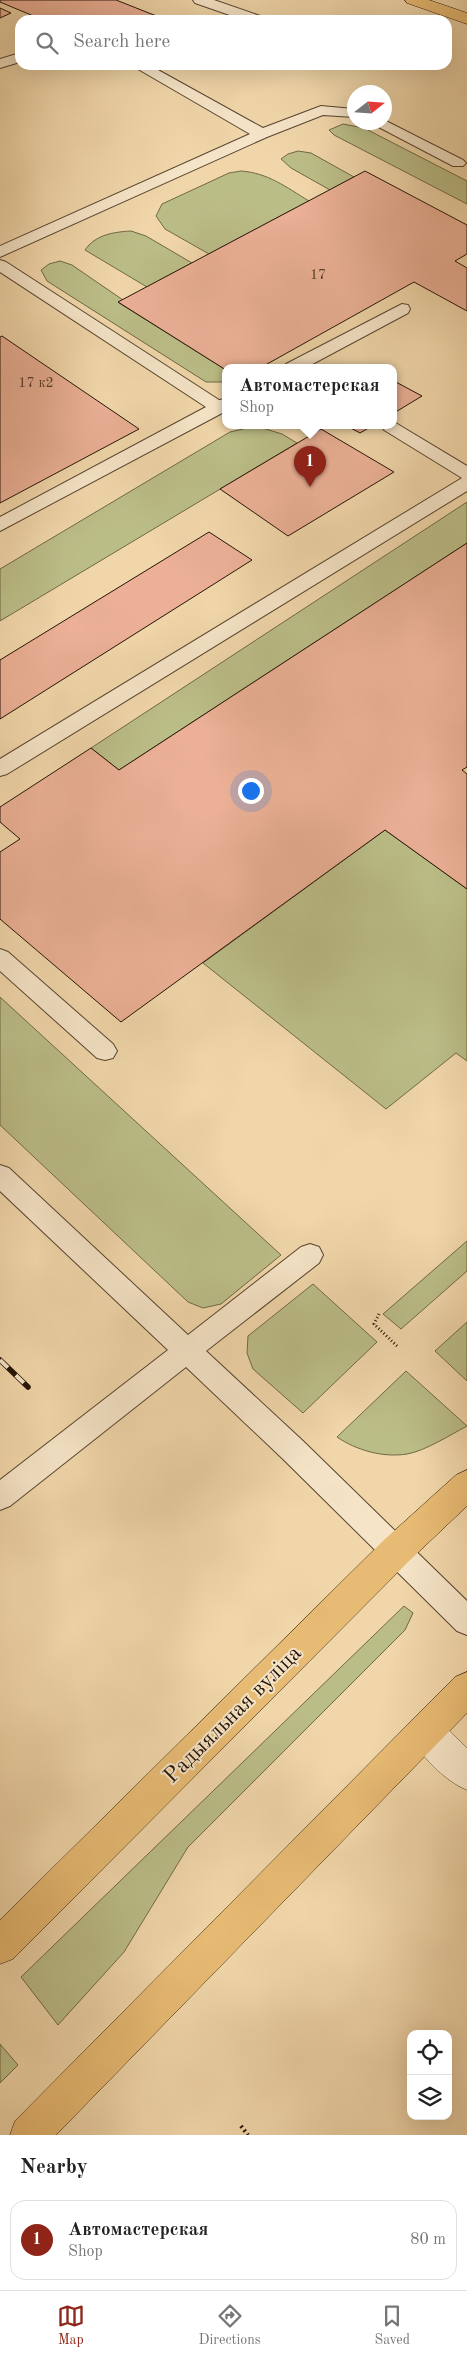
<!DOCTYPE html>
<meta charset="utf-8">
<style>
body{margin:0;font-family:"Old Standard TT",serif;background:#f6f6f6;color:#222}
.controls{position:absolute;right:15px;bottom:15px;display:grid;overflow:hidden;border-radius:10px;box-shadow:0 5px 20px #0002}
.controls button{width:45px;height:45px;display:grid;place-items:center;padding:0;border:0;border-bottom:1px solid #e0e0e0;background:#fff;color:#222;font:25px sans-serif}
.compass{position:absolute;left:347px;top:85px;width:45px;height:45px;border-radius:50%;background:#fff;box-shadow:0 5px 20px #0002;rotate:73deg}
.you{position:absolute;left:250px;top:790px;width:18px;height:18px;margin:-12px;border:4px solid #fff;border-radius:50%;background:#1a73e8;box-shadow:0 0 0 8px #1a73e833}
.badge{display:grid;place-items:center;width:32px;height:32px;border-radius:50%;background:#8f2418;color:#fff;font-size:16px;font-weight:700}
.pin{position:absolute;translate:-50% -41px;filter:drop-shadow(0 1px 2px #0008)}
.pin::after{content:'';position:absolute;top:26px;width:18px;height:15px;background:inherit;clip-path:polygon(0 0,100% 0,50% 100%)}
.popup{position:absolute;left:222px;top:364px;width:175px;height:65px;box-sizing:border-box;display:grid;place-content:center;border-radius:10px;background:#fff;filter:drop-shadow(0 1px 4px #0005);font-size:16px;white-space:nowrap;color:#767676}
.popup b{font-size:19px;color:#222}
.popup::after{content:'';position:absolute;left:50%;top:100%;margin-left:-10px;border:10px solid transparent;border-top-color:#fff}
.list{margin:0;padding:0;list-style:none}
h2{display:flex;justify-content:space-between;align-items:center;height:65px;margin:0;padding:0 20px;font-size:21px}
h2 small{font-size:16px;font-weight:400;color:#767676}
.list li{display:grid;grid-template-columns:32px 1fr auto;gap:15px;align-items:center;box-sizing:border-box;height:80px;margin:0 10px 10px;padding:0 10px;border:1px solid #e0e0e0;border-radius:15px}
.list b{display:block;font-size:19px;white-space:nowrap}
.list p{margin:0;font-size:16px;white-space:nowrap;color:#767676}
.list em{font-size:16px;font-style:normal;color:#767676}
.icon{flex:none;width:28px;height:28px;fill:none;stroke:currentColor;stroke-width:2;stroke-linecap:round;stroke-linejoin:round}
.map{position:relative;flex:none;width:467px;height:2135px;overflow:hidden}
.search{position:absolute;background:#fff;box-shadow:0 5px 20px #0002;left:15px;right:15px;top:15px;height:55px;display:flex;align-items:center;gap:12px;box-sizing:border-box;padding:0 18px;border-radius:15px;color:#767676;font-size:19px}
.sheet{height:155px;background:#fff}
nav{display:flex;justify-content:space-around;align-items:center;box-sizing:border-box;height:70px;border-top:1px solid #e0e0e0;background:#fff;font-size:14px;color:#767676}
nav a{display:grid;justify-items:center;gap:2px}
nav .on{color:#8f2418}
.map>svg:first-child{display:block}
.green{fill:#bbbd87;stroke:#706847}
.building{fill:#ebb096;stroke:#251407}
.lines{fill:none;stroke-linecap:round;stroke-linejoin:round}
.lane-casing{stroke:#584430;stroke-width:2}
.street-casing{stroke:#584430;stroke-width:1}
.primary-casing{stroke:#251407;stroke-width:1}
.path-far1{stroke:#251407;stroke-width:3;stroke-dasharray:1 2.5;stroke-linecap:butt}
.path{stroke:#251407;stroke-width:4;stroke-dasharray:2 3;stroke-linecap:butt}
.lane{fill:#f5e4c7;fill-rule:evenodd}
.street{fill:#f5e4c7;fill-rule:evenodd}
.primary{fill:#e8bb74;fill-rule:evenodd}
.rail-casing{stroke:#251407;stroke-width:5.5}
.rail{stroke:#f5e4c7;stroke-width:4;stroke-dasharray:11;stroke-linecap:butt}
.labels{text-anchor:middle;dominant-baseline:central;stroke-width:4;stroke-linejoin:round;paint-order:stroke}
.far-number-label{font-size:14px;fill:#563b2b}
.near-street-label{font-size:22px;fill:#251407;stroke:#f5e4c7}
</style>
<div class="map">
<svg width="467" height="2135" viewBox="0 0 467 2135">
<rect width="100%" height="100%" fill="#f0d6a9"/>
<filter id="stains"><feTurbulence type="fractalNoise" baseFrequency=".004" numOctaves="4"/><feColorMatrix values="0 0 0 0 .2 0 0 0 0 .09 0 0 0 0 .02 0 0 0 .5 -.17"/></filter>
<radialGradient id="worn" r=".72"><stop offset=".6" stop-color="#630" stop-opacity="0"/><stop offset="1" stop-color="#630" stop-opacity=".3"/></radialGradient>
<!-- green -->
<g class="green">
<polygon points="343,124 364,128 467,181 467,204 334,135 329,130"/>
<polygon points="298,151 311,153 354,177 330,190 291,168 281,159 288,154"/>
<path d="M 241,171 C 268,173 286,187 309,201 L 209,254 L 165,229 L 156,216 L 162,204 L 229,173 Z"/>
<path d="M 131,231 L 146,236 L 192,263 L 147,287 L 85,250 C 95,235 113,232 131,231 Z"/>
<polygon points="60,261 72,265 123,300 119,303 226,370 226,382 206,382 47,281 41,270 49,264"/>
<polygon points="256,426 282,434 297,443 0,621 0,569 230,432"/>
<polygon points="467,502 467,543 119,770 91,748"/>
<polygon points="385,830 467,889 467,1061 456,1053 386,1109 203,963"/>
<polygon points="0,997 281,1255 221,1304 203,1308 188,1302 0,1125"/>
<polygon points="467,1241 467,1271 401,1329 383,1314"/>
<polygon points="313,1284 377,1342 303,1413 253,1369 247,1353 248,1336"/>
<polygon points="467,1322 467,1381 435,1351"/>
<path d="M 406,1371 L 467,1426 C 450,1435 425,1451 407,1454 C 383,1458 356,1450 337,1437 Z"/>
<polygon points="404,1606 413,1613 405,1630 188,1847 124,1952 58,2025 21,1977"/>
<polygon points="0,2044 18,2065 0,2083"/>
</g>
<!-- building -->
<g class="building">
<polygon points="0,0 116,0 164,19 43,20 0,2"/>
<polygon points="0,8 11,13 0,18"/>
<polygon points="365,171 467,225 467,254 455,261 467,268 467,311 414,282 260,368 226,368 226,370 118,302"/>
<polygon points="2,336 139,429 0,503 0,337"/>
<polygon points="394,381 422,396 394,413"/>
<polygon points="347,426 372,426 360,433"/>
<polygon points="321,429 394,472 288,536 220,489"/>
<polygon points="209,532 252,560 0,719 0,660"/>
<polygon points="467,543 467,767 462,770 467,774 467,889 385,830 121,1022 0,919 0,852 20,839 0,822 0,807 91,748 119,770"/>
</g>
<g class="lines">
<defs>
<g id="lane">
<polygon points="193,0 214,0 263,17 265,20 244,20 195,3"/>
<polygon points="20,53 20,62 0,68 0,59"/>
<polygon points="131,65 149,65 263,128 321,106 354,109 354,117 323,115 267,137 0,257 0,246 250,134"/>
<polygon points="384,120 463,160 466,163 463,166 453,166 369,122 384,122"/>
<polygon points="0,260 6,262 219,400 226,399 226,411 0,531 0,517 206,407 0,272"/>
<polygon points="402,304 408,305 410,309 408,313 305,368 283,368 286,364"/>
<polygon points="394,422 467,466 467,491 7,774 0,776 0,759 462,478 384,430 381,426 394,426"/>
<polygon points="0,949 8,952 113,1044 117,1051 113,1058 105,1060 97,1058 0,971"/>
<polygon points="0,1165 9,1168 188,1335 301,1247 310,1244 319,1247 323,1255 319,1263 206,1351 303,1441 467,1601 467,1635 457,1631 283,1459 186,1367 10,1506 0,1510 0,1480 168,1350 0,1191"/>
</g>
<path id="street" d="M 426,1715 L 438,1720 L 467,1748 L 467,1790 C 446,1782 417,1753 409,1732 L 414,1720 Z"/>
<g id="primary">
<polygon points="405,0 429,0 467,13 467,24 407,3"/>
<polygon points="467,1470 467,1506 408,1562 13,1959 0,1964 0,1920 384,1540 456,1475"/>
<polygon points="467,1672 467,1713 56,2135 10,2135 15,2121 455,1677"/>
</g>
</defs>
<!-- lane casing -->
<use href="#lane" class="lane-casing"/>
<!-- street casing -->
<use href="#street" class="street-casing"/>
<!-- primary casing -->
<use href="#primary" class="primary-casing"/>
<!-- path-far1 -->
<polyline class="path-far1" points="379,1314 374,1324 397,1346"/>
<!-- path -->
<polyline class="path" points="241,2126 248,2135"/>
<!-- lane -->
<use href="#lane" class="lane"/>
<!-- street -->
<use href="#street" class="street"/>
<!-- primary -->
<use href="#primary" class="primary"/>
<defs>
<polyline id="rail" points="0,1360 28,1387"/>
</defs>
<!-- rail casing -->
<use href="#rail" class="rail-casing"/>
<!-- rail -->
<use href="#rail" class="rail"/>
</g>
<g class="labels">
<!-- far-number labels -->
<g class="far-number-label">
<text x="318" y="275">17</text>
<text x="36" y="383">17 к2</text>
</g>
<!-- near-street labels -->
<g class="near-street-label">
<text transform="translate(233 1715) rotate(-45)">Радыяльная вуліца</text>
</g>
</g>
<rect width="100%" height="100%" filter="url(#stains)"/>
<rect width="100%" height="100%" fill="url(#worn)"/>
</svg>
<div class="controls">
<button><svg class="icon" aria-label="locate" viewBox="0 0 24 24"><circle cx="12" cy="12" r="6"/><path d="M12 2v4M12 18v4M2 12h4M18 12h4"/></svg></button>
<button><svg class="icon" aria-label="layers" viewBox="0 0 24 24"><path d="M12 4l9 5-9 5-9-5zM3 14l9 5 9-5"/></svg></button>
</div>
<svg class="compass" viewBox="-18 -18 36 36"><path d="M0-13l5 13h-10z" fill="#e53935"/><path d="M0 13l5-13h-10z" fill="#767676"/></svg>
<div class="you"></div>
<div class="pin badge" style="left:310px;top:487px">1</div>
<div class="popup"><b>Автомастерская</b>Shop</div>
<div class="search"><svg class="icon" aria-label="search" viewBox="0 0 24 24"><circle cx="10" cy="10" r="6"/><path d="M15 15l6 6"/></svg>Search here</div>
</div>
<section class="sheet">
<h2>Nearby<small></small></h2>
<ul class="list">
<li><span class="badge">1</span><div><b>Автомастерская</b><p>Shop</p></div><em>80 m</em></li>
</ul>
</section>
<nav>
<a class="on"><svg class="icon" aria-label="map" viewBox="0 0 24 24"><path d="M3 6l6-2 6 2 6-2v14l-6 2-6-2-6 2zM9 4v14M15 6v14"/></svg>Map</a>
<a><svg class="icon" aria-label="directions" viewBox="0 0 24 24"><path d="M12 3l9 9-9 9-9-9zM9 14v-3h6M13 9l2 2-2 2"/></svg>Directions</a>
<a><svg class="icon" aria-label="saved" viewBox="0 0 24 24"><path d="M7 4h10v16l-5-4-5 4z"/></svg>Saved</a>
</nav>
